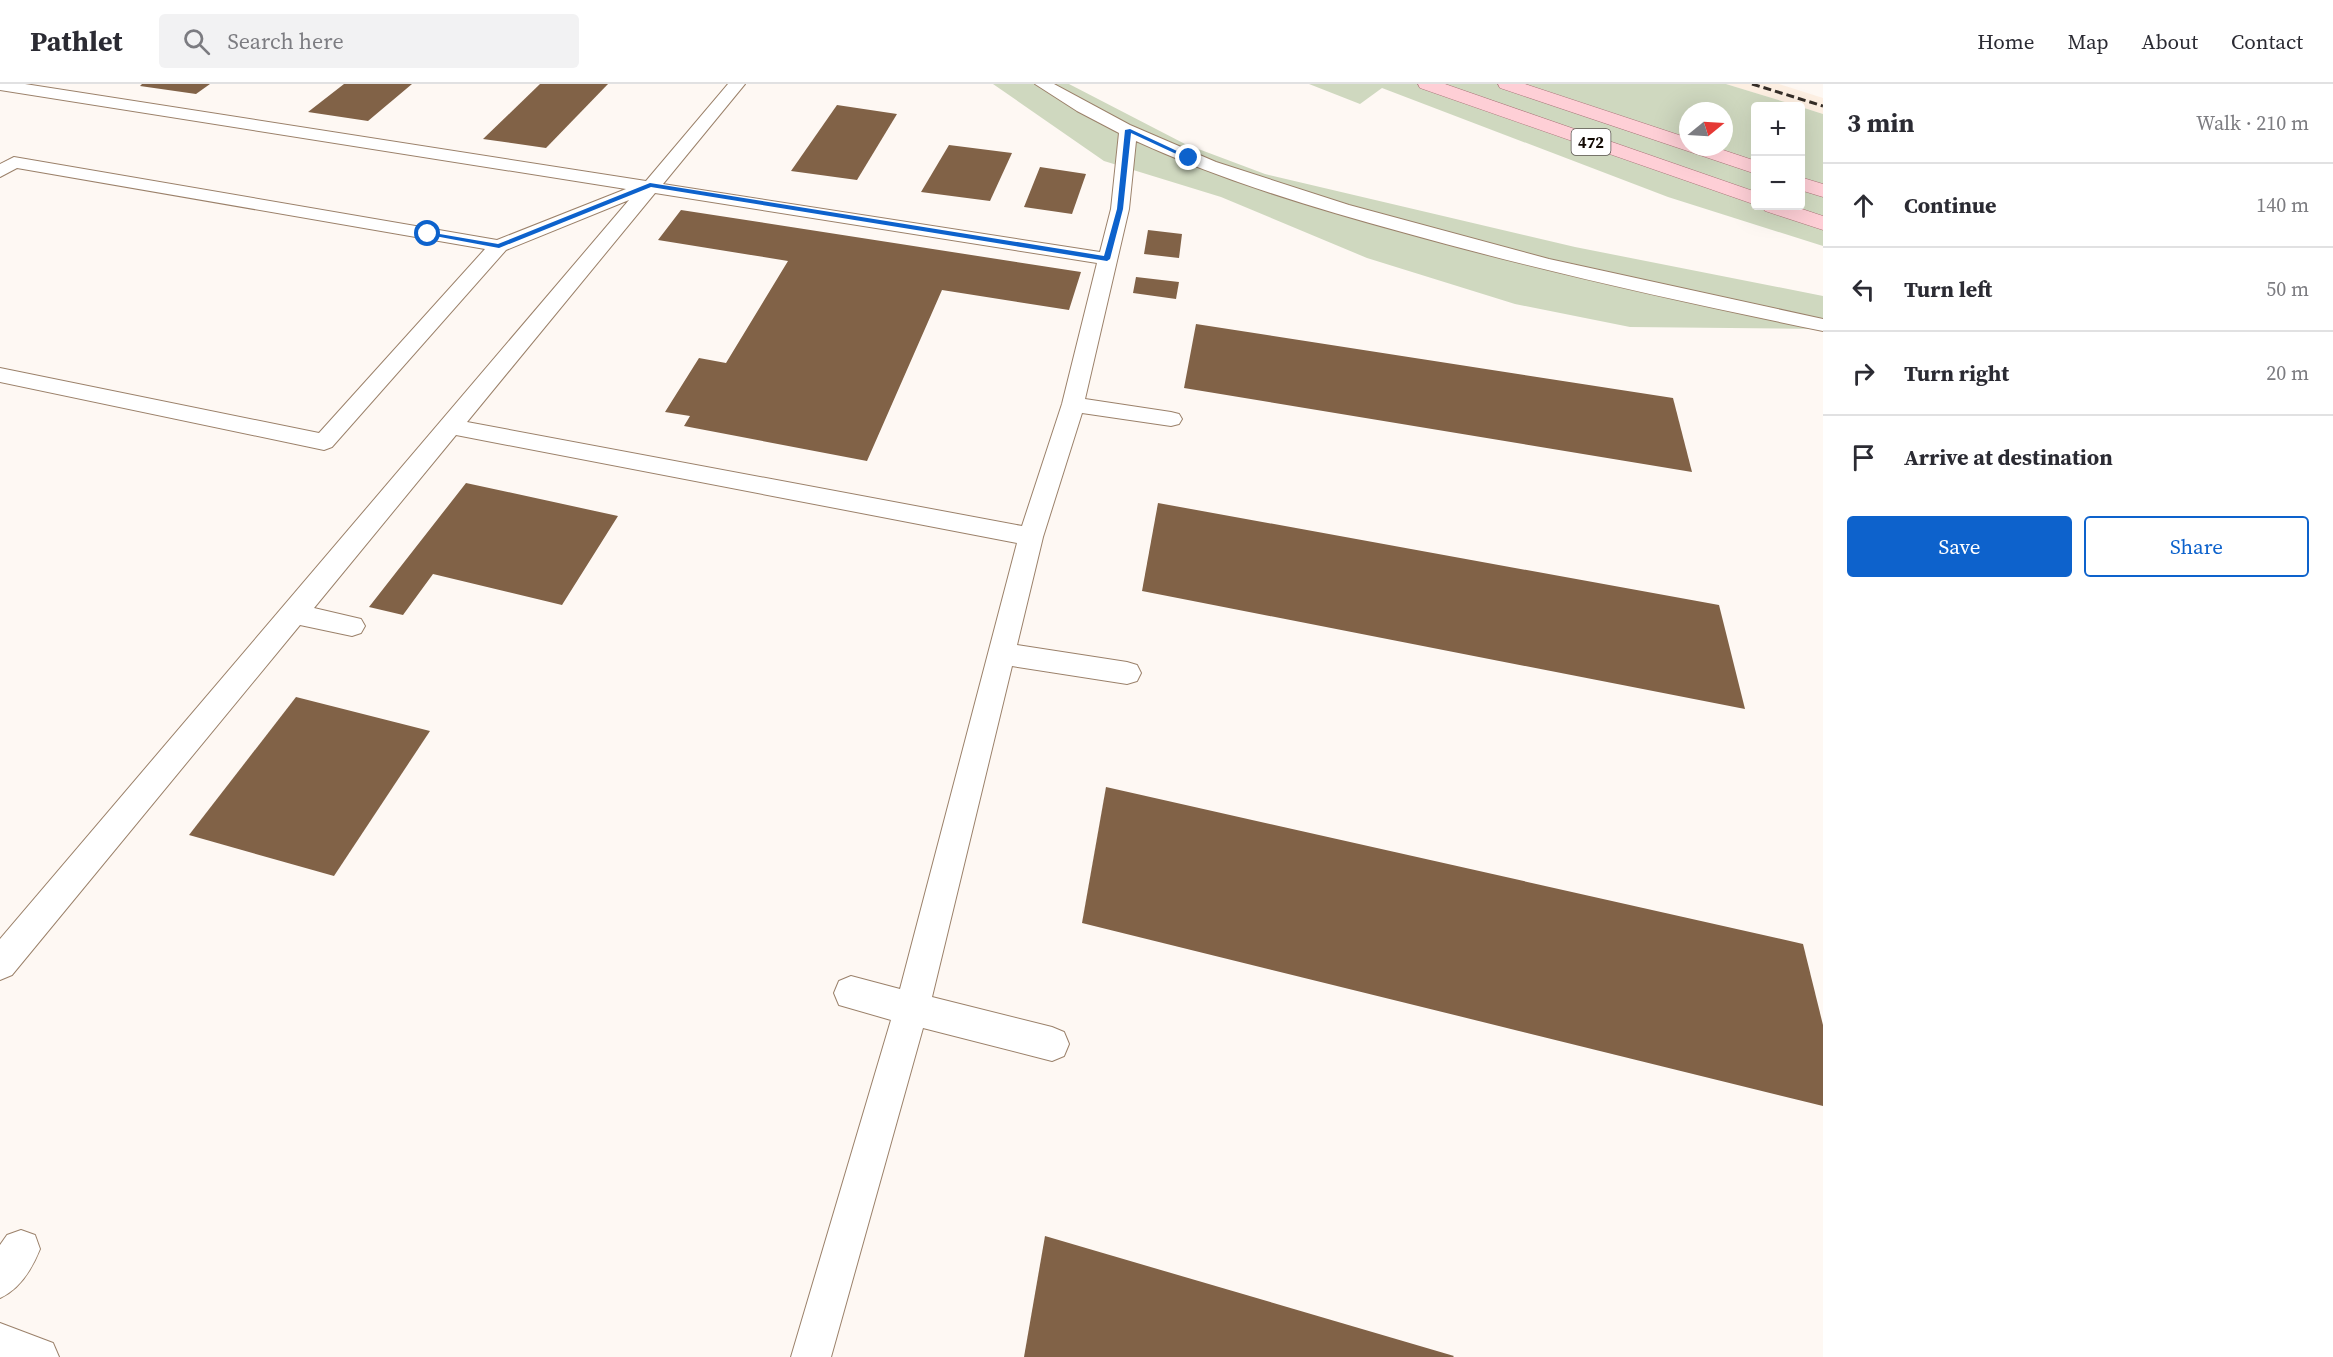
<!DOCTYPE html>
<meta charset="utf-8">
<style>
body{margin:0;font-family:"Source Serif 4",serif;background:#f2f2f3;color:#2b2b33}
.controls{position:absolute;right:18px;top:18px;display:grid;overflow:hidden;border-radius:6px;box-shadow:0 6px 24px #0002}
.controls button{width:54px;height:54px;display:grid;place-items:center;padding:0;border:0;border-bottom:2px solid #e1e1e2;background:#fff;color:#2b2b33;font:30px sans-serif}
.compass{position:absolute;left:1679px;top:18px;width:54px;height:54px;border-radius:50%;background:#fff;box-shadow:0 6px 24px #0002;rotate:72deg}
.stop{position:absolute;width:18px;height:18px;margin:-14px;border:4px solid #0d62cc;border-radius:50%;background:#fff}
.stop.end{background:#0d62cc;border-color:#fff;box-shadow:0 2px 6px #0008}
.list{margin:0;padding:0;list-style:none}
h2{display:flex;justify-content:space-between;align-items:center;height:78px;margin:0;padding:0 24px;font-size:26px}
h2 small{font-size:20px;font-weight:400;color:#7c7c81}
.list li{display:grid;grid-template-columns:39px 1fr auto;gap:18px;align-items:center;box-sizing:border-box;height:84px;padding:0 24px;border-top:2px solid #e1e1e2}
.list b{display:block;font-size:22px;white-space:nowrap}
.list em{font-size:20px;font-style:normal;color:#7c7c81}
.actions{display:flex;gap:12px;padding:18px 24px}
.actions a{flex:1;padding:14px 0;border:2px solid #0d62cc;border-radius:6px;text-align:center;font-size:21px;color:#0d62cc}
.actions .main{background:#0d62cc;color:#fff}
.icon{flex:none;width:33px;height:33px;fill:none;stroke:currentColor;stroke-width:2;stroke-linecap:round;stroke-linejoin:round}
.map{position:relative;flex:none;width:1823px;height:1273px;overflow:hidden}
header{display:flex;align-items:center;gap:36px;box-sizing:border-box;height:84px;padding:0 30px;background:#fff;border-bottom:2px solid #e1e1e2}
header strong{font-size:28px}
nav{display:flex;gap:33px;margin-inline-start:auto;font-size:21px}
.search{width:420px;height:54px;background:#f2f2f3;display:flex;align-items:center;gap:15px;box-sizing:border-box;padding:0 21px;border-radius:6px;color:#7c7c81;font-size:22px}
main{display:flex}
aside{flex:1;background:#fff}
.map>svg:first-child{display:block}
.built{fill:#fdefe2}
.green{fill:#cfd8bf;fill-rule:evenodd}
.building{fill:#816247}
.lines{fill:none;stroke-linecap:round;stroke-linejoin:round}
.service-casing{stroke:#9b816a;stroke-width:2}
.primary-casing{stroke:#ab757a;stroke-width:1}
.service{fill:#fff;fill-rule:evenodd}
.primary{fill:#fecfd6;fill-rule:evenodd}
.rail{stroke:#352d27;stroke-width:3;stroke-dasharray:8 4;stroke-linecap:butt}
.route{fill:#0d62cc}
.labels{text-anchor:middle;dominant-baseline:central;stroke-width:5;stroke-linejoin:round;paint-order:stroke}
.shield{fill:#fff;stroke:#59534f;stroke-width:1.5}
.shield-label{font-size:16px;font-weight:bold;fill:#120903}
</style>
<header>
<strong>Pathlet</strong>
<div class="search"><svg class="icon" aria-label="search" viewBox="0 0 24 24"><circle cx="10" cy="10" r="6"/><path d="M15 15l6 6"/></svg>Search here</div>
<nav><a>Home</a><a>Map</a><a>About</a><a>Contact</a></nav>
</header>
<main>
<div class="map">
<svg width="1823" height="1273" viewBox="0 0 1823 1273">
<rect width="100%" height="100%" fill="#fef8f3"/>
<!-- built -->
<polygon class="built" points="1726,0 1779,0 1823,14 1823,30"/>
<!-- green -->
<g class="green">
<polygon points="993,0 1069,0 1185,60 1265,90 1575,163 1823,212 1823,245 1630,243 1515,220 1367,174 1221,113 1104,77"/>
<path d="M 1309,0 L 1726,0 L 1798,22 L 1756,22 L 1756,122 L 1800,122 L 1801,23 L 1823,30 L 1823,162 L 1668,113 L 1382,4 L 1360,20 ZM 1688,27 L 1724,27 L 1724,63 L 1688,63 Z"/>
</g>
<!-- building -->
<g class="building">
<polygon points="142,0 210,0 196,10 140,2"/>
<polygon points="344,0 412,0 368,37 308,28"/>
<polygon points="540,0 608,0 546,64 483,55"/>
<polygon points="837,21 897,30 857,96 791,87"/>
<polygon points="949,61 1012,69 990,117 921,108"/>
<polygon points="1040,83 1086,90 1072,130 1024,123"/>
<polygon points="681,126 1081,188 1069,226 942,206 867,377 684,342 690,332 665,328 699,274 726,279 788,177 658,156"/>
<polygon points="1148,146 1182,150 1179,174 1144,170"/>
<polygon points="1136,193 1179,198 1176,215 1133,209"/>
<polygon points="1196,240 1673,314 1692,388 1184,304"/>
<polygon points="466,399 618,432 562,521 433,490 403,531 369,523"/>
<polygon points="1158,419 1719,521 1745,625 1142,507"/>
<polygon points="296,613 430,647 334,792 189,751"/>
<polygon points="1106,703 1803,860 1823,941 1823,1022 1082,839"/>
<polygon points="1045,1152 1454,1272 1453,1273 1024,1273"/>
</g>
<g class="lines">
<defs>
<g id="service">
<path d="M 0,0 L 25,0 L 646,97 L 728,0 L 745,0 L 663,100 L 1100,168 L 1111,125 L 1119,49 L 1077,27 L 1035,0 L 1054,0 L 1130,41 L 1216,78 L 1349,121 L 1549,175 L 1823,235 L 1823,247 C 1682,218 1541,187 1402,148 C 1311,123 1221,96 1136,57 L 1129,125 L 1085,315 L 1171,328 L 1179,330 L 1182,335 L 1179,340 L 1171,342 L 1082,329 L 1043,453 L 1017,561 L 1127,578 L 1137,581 L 1141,589 L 1137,597 L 1127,600 L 1012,582 L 932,913 L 1052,943 L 1064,948 L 1069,960 L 1064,972 L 1052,977 L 923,944 L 831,1273 L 791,1273 L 891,936 L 839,921 L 834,909 L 839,897 L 851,892 L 900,905 L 1017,459 L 456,351 L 314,524 L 361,535 L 365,542 L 361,549 L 352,552 L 300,541 L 12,891 L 0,896 L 0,855 L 629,116 L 506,166 L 332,363 L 324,366 L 0,298 L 0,284 L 319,349 L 485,165 L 17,84 L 0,93 L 0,80 L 14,73 L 497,156 L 626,105 L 0,6 ZM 655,109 L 1097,179 L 1062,320 L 1022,442 L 467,338 Z"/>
<path d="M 21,1146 L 35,1151 L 40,1165 C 32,1185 20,1205 0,1214 L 0,1161 L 7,1151 Z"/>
<polygon points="0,1239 53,1259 59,1273 0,1273"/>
</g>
<g id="primary">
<polygon points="1418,0 1445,0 1756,108 1756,121 1420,4"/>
<polygon points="1498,0 1525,0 1688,54 1688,63 1714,63 1756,77 1756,90 1500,4"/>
<polygon points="1800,93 1823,100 1823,113 1800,106"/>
<polygon points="1762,122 1793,122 1823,132 1823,146 1765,127"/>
</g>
</defs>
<!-- service casing -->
<use href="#service" class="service-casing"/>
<!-- primary casing -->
<use href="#primary" class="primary-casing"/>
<!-- service -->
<use href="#service" class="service"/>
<!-- primary -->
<use href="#primary" class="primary"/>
<!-- rail -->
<polyline class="rail" points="1752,0 1823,22"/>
</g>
<!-- route -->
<polygon class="route" points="1130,45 1192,74 1187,75 1131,49 1123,125 1110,175 1107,177 651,103 499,164 424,150 428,148 498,160 650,99 1104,172 1117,125 1125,46"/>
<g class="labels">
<!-- shield labels -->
<rect class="shield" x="1571.5" y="45" width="39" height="26" rx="4.5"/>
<g class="shield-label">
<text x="1591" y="58">472</text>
</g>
</g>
</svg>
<div class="controls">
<button>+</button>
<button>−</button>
</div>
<svg class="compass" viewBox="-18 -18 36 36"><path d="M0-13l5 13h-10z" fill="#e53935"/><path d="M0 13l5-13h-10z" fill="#7c7c81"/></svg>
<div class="stop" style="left:428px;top:150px"></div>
<div class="stop end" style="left:1189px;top:74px"></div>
</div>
<aside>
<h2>3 min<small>Walk · 210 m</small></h2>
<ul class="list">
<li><svg class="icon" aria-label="ahead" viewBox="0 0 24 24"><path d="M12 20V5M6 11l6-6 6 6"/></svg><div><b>Continue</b></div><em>140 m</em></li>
<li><svg class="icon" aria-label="left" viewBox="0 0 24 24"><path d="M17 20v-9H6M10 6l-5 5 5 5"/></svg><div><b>Turn left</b></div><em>50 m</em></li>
<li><svg class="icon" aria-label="right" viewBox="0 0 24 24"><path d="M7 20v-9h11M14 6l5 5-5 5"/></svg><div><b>Turn right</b></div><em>20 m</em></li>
<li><svg class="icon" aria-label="arrive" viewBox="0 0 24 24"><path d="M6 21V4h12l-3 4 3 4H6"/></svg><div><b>Arrive at destination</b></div></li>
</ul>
<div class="actions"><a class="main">Save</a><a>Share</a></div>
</aside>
</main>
